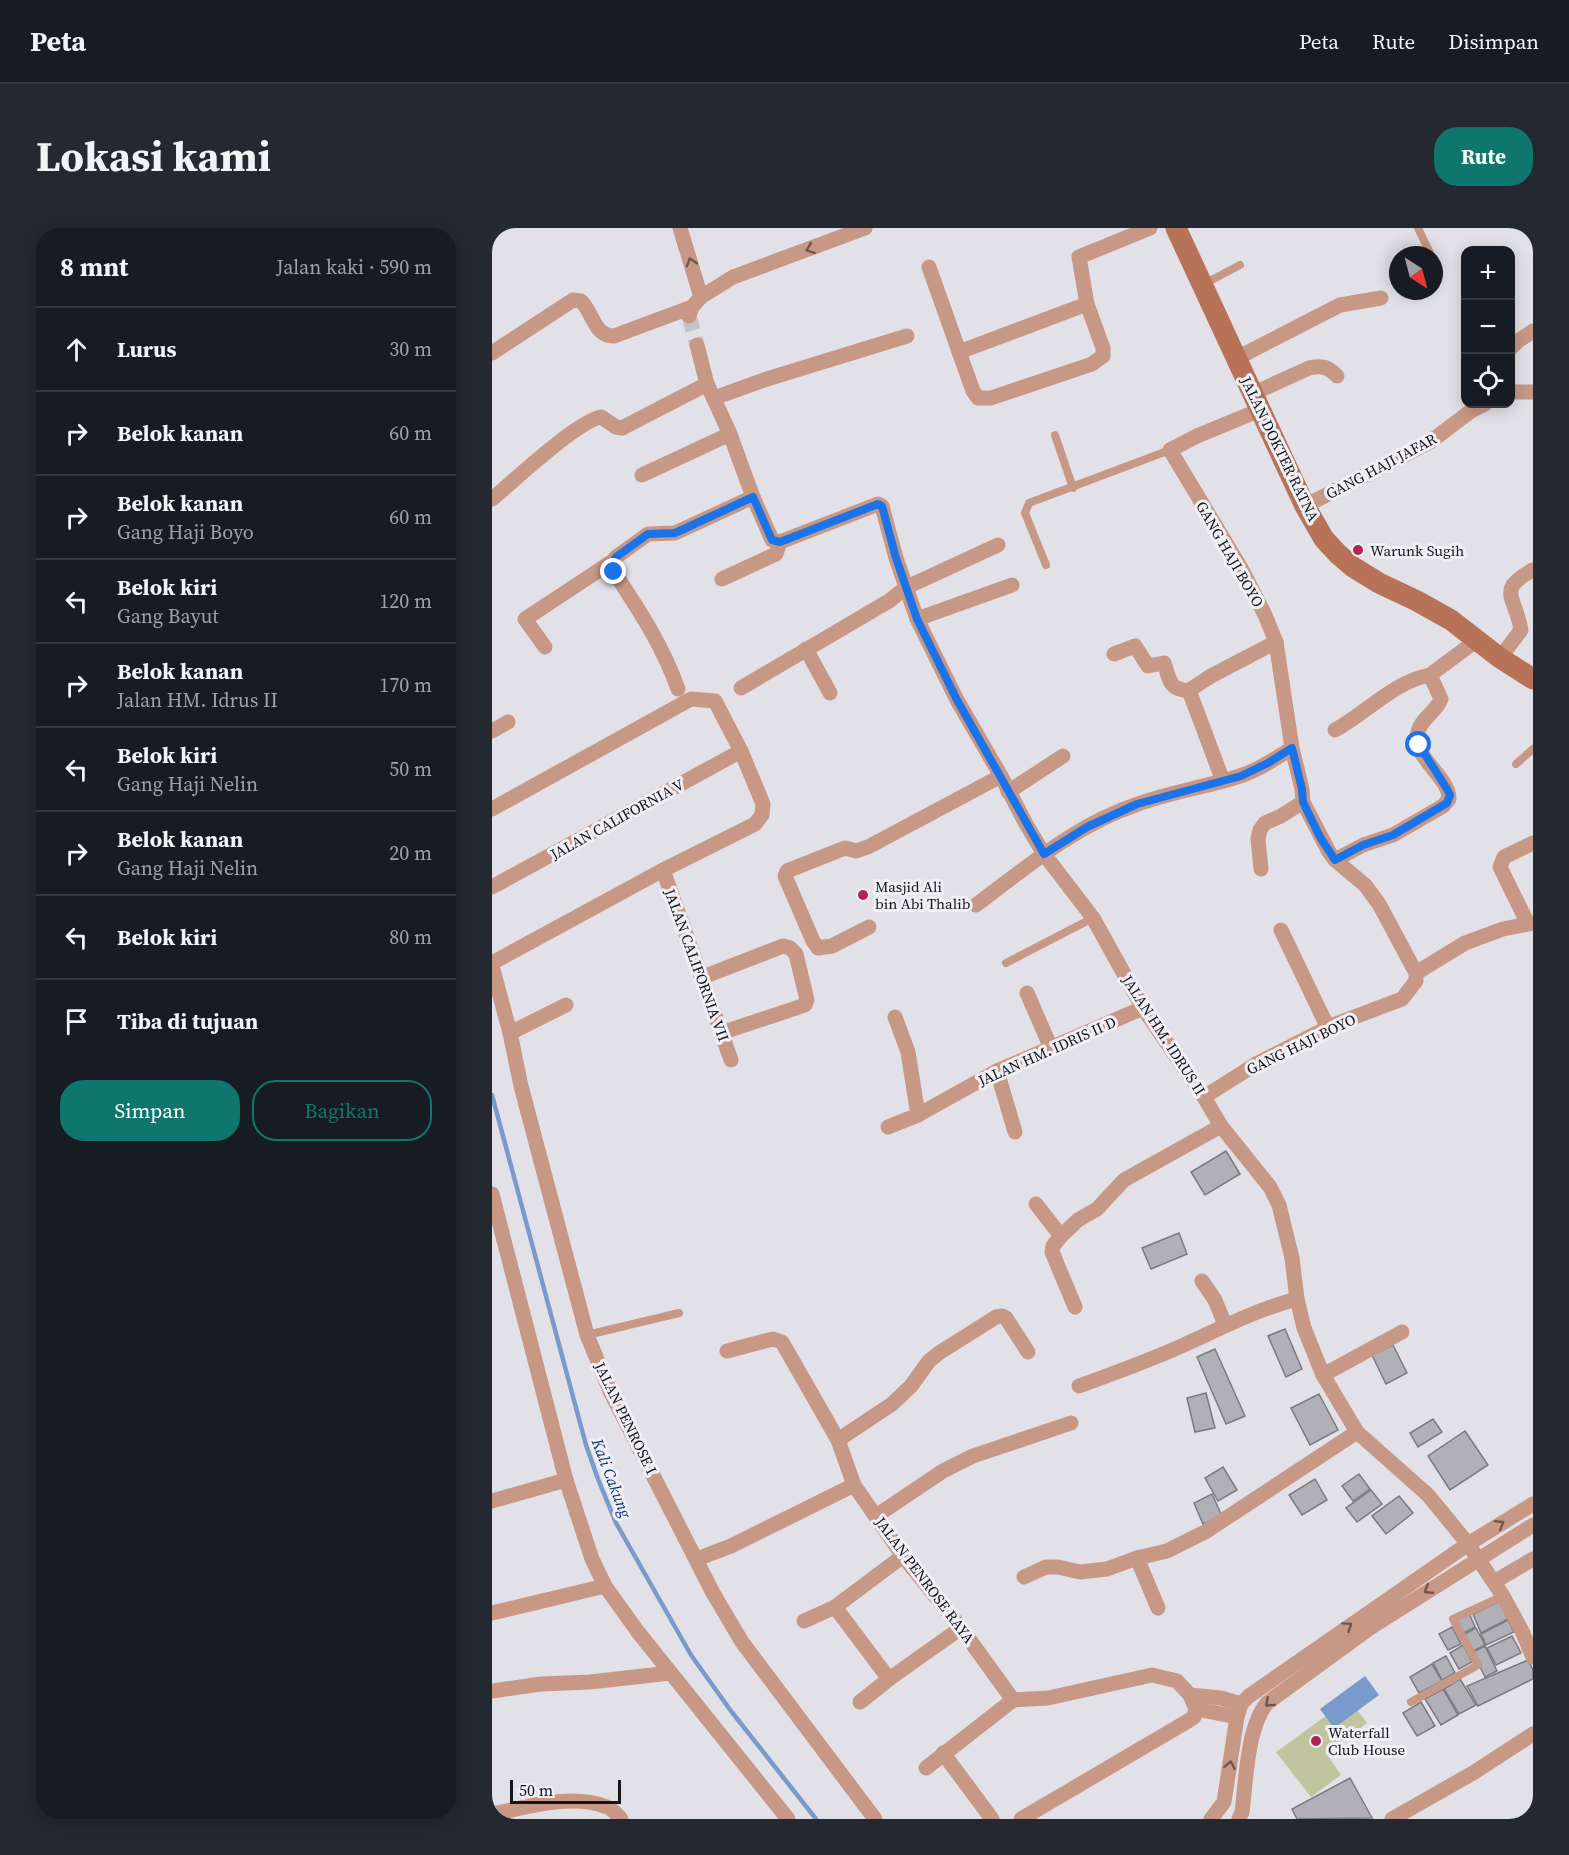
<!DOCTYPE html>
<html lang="id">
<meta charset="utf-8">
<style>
body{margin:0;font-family:"Source Serif 4",serif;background:#242831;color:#f1f3f6}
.controls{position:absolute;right:18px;top:18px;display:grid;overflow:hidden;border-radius:12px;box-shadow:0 3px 15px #0003}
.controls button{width:54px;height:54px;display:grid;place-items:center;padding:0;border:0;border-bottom:2px solid #363941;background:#171b24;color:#f1f3f6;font:30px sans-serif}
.compass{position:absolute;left:897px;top:18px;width:54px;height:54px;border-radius:50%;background:#171b24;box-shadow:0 3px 15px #0003;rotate:144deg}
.scale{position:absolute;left:18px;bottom:15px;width:111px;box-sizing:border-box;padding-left:6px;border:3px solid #161618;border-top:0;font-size:16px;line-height:21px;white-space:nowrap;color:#161618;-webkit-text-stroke:4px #efeff5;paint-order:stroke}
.stop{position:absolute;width:18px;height:18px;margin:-14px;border:4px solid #1a73e8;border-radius:50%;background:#fff}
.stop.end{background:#1a73e8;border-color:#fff;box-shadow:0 2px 6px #0008}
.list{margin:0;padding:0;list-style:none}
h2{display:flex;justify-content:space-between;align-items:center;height:78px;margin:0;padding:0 24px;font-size:26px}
h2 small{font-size:20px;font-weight:400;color:#9ea1a6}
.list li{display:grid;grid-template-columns:39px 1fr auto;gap:18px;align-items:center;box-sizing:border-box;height:84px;padding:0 24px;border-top:2px solid #363941}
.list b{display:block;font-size:22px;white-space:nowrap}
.list p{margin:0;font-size:20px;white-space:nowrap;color:#9ea1a6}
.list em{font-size:20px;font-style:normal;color:#9ea1a6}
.actions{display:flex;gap:12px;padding:18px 24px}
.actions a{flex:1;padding:14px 0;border:2px solid #0f766e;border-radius:24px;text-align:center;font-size:21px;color:#0f766e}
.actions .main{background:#0f766e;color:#fff}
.icon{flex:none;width:33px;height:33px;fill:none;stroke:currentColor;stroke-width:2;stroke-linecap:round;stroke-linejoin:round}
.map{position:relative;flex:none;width:1041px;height:1591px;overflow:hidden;border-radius:24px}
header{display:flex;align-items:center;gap:36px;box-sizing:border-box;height:84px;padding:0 30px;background:#171b24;border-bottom:2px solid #363941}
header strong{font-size:28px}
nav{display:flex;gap:33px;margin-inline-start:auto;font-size:21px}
.intro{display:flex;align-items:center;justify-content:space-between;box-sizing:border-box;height:144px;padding:0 36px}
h1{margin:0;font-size:42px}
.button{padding:15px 27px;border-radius:24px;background:#0f766e;color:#fff;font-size:21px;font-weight:700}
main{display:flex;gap:36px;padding:0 36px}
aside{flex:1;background:#171b24;border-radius:24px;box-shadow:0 3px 15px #0003}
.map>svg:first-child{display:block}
.green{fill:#c1c59f}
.water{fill:#7b9acc}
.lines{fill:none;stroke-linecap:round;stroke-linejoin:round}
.stream{stroke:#7b9acc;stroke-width:4.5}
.building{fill:#b1b0b6;stroke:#7a7a7f;stroke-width:1.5}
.street-tunnel{stroke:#c3c3c8;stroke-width:15;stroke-dasharray:15 8;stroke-linecap:butt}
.lane{stroke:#c89886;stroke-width:8}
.street{stroke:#c89886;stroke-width:15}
.secondary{stroke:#b87258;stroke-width:21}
.oneway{stroke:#6f574f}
.route{stroke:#1a73e8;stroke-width:8}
.poi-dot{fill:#b42452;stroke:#efeff5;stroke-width:2}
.labels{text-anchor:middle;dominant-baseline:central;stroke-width:6;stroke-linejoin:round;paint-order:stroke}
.street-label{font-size:15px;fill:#161618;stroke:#efeff5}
.poi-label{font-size:15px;fill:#161618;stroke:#efeff5;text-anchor:start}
.water-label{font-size:16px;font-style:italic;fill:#0d326e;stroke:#efeff5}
</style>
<header>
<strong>Peta</strong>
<nav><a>Peta</a><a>Rute</a><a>Disimpan</a></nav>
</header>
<div class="intro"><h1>Lokasi kami</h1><a class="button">Rute</a></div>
<main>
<aside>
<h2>8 mnt<small>Jalan kaki · 590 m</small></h2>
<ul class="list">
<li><svg class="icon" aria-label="ahead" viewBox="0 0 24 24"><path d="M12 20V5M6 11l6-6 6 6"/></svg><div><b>Lurus</b></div><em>30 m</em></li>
<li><svg class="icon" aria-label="right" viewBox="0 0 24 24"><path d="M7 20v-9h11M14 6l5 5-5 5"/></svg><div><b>Belok kanan</b></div><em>60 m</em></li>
<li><svg class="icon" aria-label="right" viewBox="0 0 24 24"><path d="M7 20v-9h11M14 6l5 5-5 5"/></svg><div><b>Belok kanan</b><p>Gang Haji Boyo</p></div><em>60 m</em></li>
<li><svg class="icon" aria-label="left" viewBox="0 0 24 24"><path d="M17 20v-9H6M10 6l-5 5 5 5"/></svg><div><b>Belok kiri</b><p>Gang Bayut</p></div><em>120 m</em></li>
<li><svg class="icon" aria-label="right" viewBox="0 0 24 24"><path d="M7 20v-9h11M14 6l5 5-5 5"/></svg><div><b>Belok kanan</b><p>Jalan HM. Idrus II</p></div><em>170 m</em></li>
<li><svg class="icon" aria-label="left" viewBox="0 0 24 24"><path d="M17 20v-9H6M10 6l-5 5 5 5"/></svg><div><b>Belok kiri</b><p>Gang Haji Nelin</p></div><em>50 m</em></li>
<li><svg class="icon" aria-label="right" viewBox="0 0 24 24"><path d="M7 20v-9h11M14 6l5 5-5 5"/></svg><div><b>Belok kanan</b><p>Gang Haji Nelin</p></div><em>20 m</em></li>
<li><svg class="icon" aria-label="left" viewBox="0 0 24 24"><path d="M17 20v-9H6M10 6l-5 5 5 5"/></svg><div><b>Belok kiri</b></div><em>80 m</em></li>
<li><svg class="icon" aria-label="arrive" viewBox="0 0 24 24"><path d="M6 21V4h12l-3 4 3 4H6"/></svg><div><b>Tiba di tujuan</b></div></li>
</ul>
<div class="actions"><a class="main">Simpan</a><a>Bagikan</a></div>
</aside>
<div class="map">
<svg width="1041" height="1591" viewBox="0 0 1041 1591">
<rect width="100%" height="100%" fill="#e2e1e7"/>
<!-- green -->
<polygon class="green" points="857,1471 875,1495 834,1525 849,1547 819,1569 784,1524"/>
<!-- water -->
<polygon class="water" points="873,1448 887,1467 842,1500 828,1481"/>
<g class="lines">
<!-- stream -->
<polyline class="stream" points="0,867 94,1217 106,1251 124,1295 199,1427 239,1483 324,1591"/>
</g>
<!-- building -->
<g class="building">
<polygon points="734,923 748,946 713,967 699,944"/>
<polygon points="687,1005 695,1026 659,1041 650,1020"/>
<polygon points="793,1101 810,1141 794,1149 776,1108"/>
<polygon points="901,1117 915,1145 894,1156 880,1127"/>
<polygon points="723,1121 753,1188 734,1196 705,1129"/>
<polygon points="714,1165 723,1200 703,1204 695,1170"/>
<polygon points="827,1166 846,1202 818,1217 799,1180"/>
<polygon points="941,1191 950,1204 926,1219 918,1205"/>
<polygon points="973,1203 996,1237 958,1262 936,1228"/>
<polygon points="731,1239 745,1262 726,1273 713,1250"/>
<polygon points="867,1246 878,1261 861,1273 850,1258"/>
<polygon points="823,1251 835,1272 810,1287 797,1267"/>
<polygon points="879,1262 890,1276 865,1294 854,1280"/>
<polygon points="720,1266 730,1288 711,1296 702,1275"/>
<polygon points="907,1268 921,1285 894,1306 880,1288"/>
<polygon points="1008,1373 1016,1391 989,1405 981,1386"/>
<polygon points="977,1385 983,1399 970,1406 963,1392"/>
<polygon points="1016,1392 1022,1404 994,1417 989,1406"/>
<polygon points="960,1399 969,1416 956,1422 947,1406"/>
<polygon points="984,1400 993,1417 980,1424 971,1407"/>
<polygon points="1020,1408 1029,1425 1004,1437 995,1420"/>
<polygon points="971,1417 980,1434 967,1441 958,1425"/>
<polygon points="993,1418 1005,1443 993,1449 981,1424"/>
<polygon points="954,1428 963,1445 950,1452 941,1435"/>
<polygon points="1036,1432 1041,1442 1041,1451 986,1478 975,1458"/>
<polygon points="940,1436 950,1453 927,1465 918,1449"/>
<polygon points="968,1451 984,1477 967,1486 952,1461"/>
<polygon points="951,1461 966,1487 949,1497 933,1471"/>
<polygon points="929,1474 943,1498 925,1508 911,1485"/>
<polygon points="858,1550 880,1590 805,1591 800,1581"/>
</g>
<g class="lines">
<!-- street-tunnel -->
<polyline class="street-tunnel" points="197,88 205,117"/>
<!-- lane -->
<g class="lane">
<polyline points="926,0 939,27"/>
<polyline points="942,34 947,44"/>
<polyline points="712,56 748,37"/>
<polyline points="563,207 581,260"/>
<polyline points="554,337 533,285 537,275 678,222"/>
<polyline points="1024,536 1041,521"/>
<polyline points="514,735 601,690"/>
<polyline points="95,1107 187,1085"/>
<polyline points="919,1474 986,1437 961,1391 1011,1368"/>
</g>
<!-- street -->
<g class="street">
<polyline points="188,0 209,69"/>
<polyline points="437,39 481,163 486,170 499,170 600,136 611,128 611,120 595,76 587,29 658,0"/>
<polyline points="197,88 200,79 209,69 241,49 373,0"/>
<polyline points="205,117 215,156 238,206 261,269 280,312 288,314 386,276 390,278 404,330 425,391 465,472 509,548 534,596 552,626 601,690 651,780 712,869 729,898 778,959 787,977 800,1030 805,1071 812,1100 831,1147 865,1204 936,1267 976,1316 1011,1368 1030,1403 1041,1429"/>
<polyline points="1018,121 1026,113 1041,103"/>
<polyline points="467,124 595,76"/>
<path d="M 0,125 L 81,72 L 89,73 C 102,86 102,108 122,108 L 200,79"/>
<polyline points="745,130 848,77 889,70"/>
<polyline points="1018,164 1041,164"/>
<path d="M 760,166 L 817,140 C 831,137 836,139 845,148"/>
<polyline points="222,170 275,151 415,108"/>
<polyline points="150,247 238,206"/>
<path d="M 0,271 C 23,252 84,194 109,189 L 124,199 L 130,200 L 215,156"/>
<polyline points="813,278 938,214 979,183 993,176"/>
<polyline points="230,351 284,326 288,314"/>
<polyline points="425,391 520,357"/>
<polyline points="53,419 33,391 121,333"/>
<polyline points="314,421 338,465"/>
<path d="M 622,426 L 643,418 L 656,438 L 672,435 C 675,442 676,454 683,459 C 688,462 693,461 698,465 L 731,553"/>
<path d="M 1008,430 L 1029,402 C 1024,369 1003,362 1041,342"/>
<polyline points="249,460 397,373 415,359 506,317"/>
<path d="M 186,461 C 171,418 147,382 122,344 L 121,333 L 124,329 L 156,306 L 183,305 L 261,269"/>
<polyline points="696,463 719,448 784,414"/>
<path d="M 843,502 C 876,484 901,454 938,447"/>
<polyline points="0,503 16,494"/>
<polyline points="516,564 571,528"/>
<polyline points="0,581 199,471 223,473 249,523 271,576 270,587 263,596 171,642 0,735"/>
<path d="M 843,632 L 871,617 L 901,607 L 951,578 L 957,571 C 958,551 925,532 925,510 C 926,491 944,485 949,471 L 938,447 L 985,412"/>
<polyline points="769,641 766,611 768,602 773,595 789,588 811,574"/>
<polyline points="171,642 239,832"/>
<polyline points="0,659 249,523"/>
<path d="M 484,677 C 535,639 585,596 646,576 C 679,564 714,559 748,548 C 766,542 783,531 800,520"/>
<polyline points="1036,696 1008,639 1012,629 1041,615"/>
<polyline points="377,699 340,718 326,720 321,713 293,648 295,643 353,620 364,623 376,619 509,548"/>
<polyline points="789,702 836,800"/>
<polyline points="0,738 18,805 29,858 95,1107 118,1163 221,1365 250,1414 383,1591"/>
<polyline points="924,745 973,715 1011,701 1041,695"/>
<polyline points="211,749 291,718 298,720 304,726 315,772 313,777 229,805"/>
<polyline points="535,765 559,820"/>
<polyline points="403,789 416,824 426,887"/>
<polyline points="18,805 74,777"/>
<polyline points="505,843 523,904"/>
<polyline points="712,869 764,836 841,797 910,771 924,753 924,745 887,676 873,657 843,632 837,624 811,574 810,561 800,520 784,414 773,387 749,340 678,222 705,208 768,182"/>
<polyline points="396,899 426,887 505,843 651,780"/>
<polyline points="0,966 74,1252 100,1331 113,1358 146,1404 296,1591"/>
<polyline points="544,976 569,1008"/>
<polyline points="710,1053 723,1072 733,1097"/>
<polyline points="583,1079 560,1024 561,1018 569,1008 586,992 605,981 632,952 729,898"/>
<polyline points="235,1123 281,1111 290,1114 346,1212 362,1257 411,1328 469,1400 521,1472 556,1470 660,1447 685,1453 698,1467 704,1481"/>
<polyline points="831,1147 910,1104"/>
<path d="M 587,1158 C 623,1145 659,1132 694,1116 C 731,1099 766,1081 805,1071"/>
<polyline points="346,1212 400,1176 419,1158 437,1133 447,1125 504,1089 510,1088 514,1090 536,1124"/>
<polyline points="0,1273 74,1252"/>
<polyline points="384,1288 451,1243 481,1228 579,1195"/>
<polyline points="645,1330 666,1380"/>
<polyline points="205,1331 239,1318 362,1257"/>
<polyline points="532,1349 554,1339 566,1339 588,1344 615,1341 645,1330 675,1323 713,1304 865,1204"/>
<polyline points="1002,1354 1041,1331"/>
<polyline points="343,1379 397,1451"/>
<polyline points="0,1385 113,1358"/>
<polyline points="312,1393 343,1379 411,1328"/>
<polyline points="0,1463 49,1456 98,1454 178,1445"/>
<polyline points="698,1467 729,1470 749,1476"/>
<polyline points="368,1474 397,1451 469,1400"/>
<polyline points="704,1481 745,1489"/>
<polyline points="451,1525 500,1591"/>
<polyline points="434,1540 521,1472"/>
<path d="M 0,1586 C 36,1579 80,1565 115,1579 C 121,1581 125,1587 129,1591"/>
<polyline points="529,1591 696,1493 702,1489 704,1481"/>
<polyline points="719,1591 732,1574 745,1489 749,1476 757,1468 976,1316 1041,1276"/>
<path d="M 747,1591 L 750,1584 C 754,1553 755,1499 775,1475 L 878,1400 L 1041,1297"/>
<polyline points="900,1591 981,1545 1041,1506"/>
</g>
<!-- secondary -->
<polyline class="secondary" points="684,0 792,233 813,278 832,311 846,326 861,339 887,355 925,373 959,392 1008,430 1041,451"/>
</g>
<!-- one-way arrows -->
<defs><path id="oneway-chevron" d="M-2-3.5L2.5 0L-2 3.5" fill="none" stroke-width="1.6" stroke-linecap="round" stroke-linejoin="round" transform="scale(1.5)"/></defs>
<g class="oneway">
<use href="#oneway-chevron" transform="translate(318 21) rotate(159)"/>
<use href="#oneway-chevron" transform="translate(199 34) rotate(-107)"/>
<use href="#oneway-chevron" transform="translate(1008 1296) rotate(-32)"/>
<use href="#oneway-chevron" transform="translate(936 1362) rotate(148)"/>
<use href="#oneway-chevron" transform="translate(856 1398) rotate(-34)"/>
<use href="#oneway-chevron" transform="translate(777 1475) rotate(138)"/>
<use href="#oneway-chevron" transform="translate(738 1537) rotate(-80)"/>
</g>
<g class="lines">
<!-- route -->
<polyline class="route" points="122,344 120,337 124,329 156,306 183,305 261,269 280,312 288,314 386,276 390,278 404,330 425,391 465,472 552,626 595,599 645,576 749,548 776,535 800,520 810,561 811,574 828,609 843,632 871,617 901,607 955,575 958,567 955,561 927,517"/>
</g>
<!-- markers -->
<g class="poi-dot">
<circle cx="866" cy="322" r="6"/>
<circle cx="371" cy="667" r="6"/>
<circle cx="824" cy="1513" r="6"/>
</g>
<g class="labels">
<!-- street labels -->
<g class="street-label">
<text transform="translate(788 221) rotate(64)">JALAN DOKTER RATNA</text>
<text transform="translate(889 238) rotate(-28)">GANG HAJI JAFAR</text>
<text transform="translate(738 326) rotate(60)">GANG HAJI BOYO</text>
<text transform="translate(125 591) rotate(-29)">JALAN CALIFORNIA V</text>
<text transform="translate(205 737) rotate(70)">JALAN CALIFORNIA VII</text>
<text transform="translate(672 807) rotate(57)">JALAN HM. IDRUS II</text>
<text transform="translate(809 816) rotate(-26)">GANG HAJI BOYO</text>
<text transform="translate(555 823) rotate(-24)">JALAN HM. IDRIS II D</text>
<text transform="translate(134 1190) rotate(64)">JALAN PENROSE I</text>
<text transform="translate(433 1352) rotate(53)">JALAN PENROSE RAYA</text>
</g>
<!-- poi labels -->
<g class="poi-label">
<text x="878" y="322">Warunk Sugih</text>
<text x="383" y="658">Masjid Ali<tspan x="383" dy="17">bin Abi Thalib</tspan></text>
<text x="836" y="1504">Waterfall<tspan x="836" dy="17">Club House</tspan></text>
</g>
<!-- water labels -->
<g class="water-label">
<text transform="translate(120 1250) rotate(69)">Kali Cakung</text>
</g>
</g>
</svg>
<div class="controls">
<button>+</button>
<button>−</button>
<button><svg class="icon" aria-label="locate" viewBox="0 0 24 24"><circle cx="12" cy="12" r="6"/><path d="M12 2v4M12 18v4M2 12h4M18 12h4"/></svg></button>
</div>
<svg class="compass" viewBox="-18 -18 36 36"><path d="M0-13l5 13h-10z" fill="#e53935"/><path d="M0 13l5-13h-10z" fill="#9ea1a6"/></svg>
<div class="scale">50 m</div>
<div class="stop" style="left:927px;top:517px"></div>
<div class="stop end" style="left:122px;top:344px"></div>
</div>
</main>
